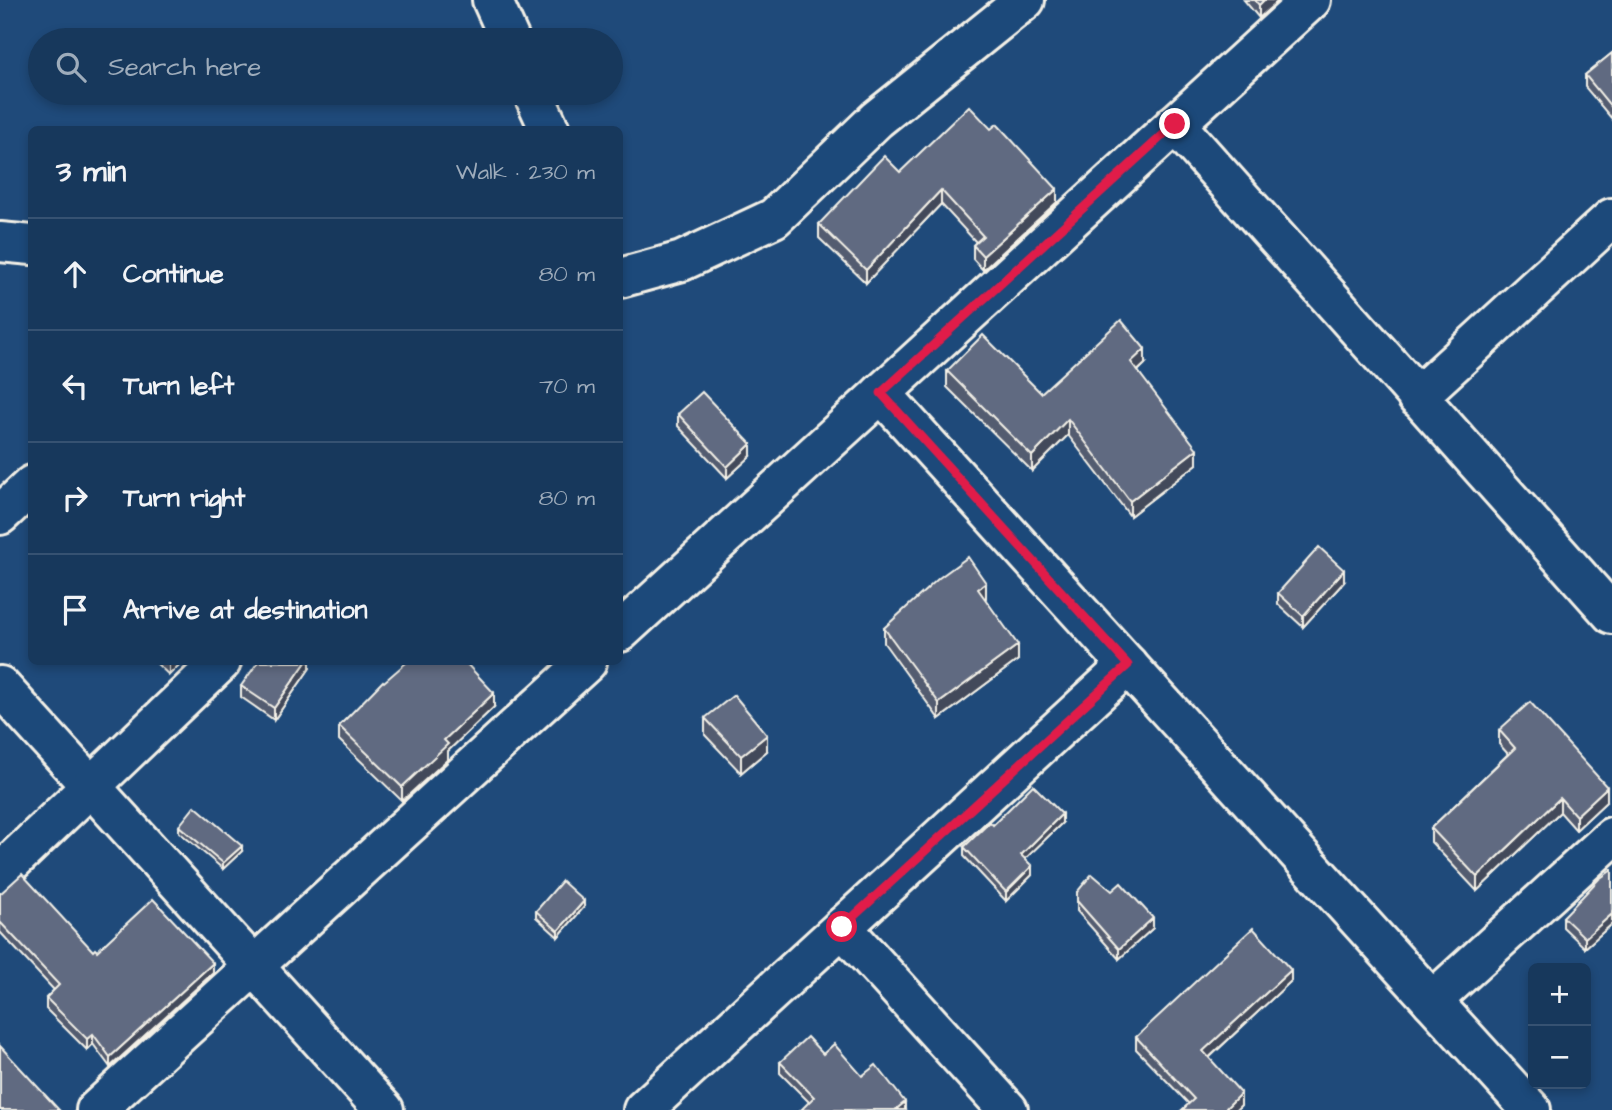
<!DOCTYPE html>
<meta charset="utf-8">
<style>
body{margin:0;font-family:"Architects Daughter",sans-serif;background:#203f62;color:#f1f3f6}
.controls{position:absolute;right:21px;bottom:21px;display:grid;overflow:hidden;border-radius:10px;box-shadow:0 4px 10px #0003}
.controls button{width:63px;height:63px;display:grid;place-items:center;padding:0;border:0;border-bottom:2px solid #365272;background:#17385c;color:#f1f3f6;font:35px sans-serif}
.stop{position:absolute;width:21px;height:21px;margin:-16px;border:5px solid #e11d48;border-radius:50%;background:#fff}
.stop.end{background:#e11d48;border-color:#fff;box-shadow:0 2px 7px #0008}
.list{margin:0;padding:0;list-style:none}
h2{display:flex;justify-content:space-between;align-items:center;height:91px;margin:0;padding:0 28px;font-size:30px}
h2 small{font-size:23px;font-weight:400;color:#9eacbb}
.list li{display:grid;grid-template-columns:46px 1fr auto;gap:21px;align-items:center;box-sizing:border-box;height:112px;padding:0 28px;border-top:2px solid #365272}
.list b{display:block;font-size:26px;white-space:nowrap}
.list em{font-size:23px;font-style:normal;color:#9eacbb}
.icon{flex:none;width:38px;height:38px;fill:none;stroke:currentColor;stroke-width:2;stroke-linecap:round;stroke-linejoin:round}
.map{position:relative;flex:none;width:1612px;height:1110px;overflow:hidden}
.search{position:absolute;background:#17385c;box-shadow:0 4px 10px #0003;left:28px;top:28px;width:595px;height:77px;display:flex;align-items:center;gap:18px;box-sizing:border-box;padding:0 24px;border-radius:38px;color:#9eacbb;font-size:26px}
.panel{position:absolute;background:#17385c;box-shadow:0 4px 10px #0003;left:28px;top:126px;width:595px;height:539px;border-radius:10px}
.map>svg:first-child{display:block}
.lines{fill:none;stroke-linecap:round;stroke-linejoin:round}
.minor-casing{stroke:#f4f1e8;stroke-width:44}
.minor{stroke:#1f4a7a;stroke-width:38}
.wall{fill:#535b6f;stroke:#f4f1e8;stroke-width:2}
.shaded-wall{fill:#434a5a;stroke:#f4f1e8;stroke-width:2}
.building{fill:#606a81;stroke:#f4f1e8;stroke-width:2}
.route{stroke:#e11d48;stroke-width:9}
</style>
<div class="map">
<svg width="1612" height="1110" viewBox="0 0 1612 1110">
<rect width="100%" height="100%" fill="#1f4a7a"/>
<filter id="ink" filterUnits="userSpaceOnUse"><feTurbulence type="fractalNoise" baseFrequency=".0143" numOctaves="2"/><feDisplacementMap in="SourceGraphic" scale="14" xChannelSelector="R" yChannelSelector="G"/><feConvolveMatrix kernelMatrix="1 2 1 2 8 2 1 2 1" color-interpolation-filters="sRGB"/></filter>
<g filter="url(#ink)">
<g class="lines">
<defs>
<g id="minor">
<polyline points="492,0 510,40"/>
<polyline points="533,93 550,130"/>
<polyline points="1175,124 1612,614"/>
<polyline points="0,242 32,245"/>
<polyline points="620,278 682,261 774,218 877,119 1025,0"/>
<polyline points="881,393 1531,1110"/>
<polyline points="1417,397 1612,218"/>
<polyline points="0,515 32,485"/>
<polyline points="620,632 1311,0"/>
<polyline points="0,686 384,1110"/>
<polyline points="0,873 221,662"/>
<polyline points="842,927 1008,1110"/>
<polyline points="1432,1001 1612,837"/>
<polyline points="96,1110 587,662"/>
<polyline points="643,1110 1128,665"/>
</g>
</defs>
<!-- minor casing -->
<use href="#minor" class="minor-casing"/>
<!-- minor -->
<use href="#minor" class="minor"/>
</g>
<!-- wall -->
<g class="wall">
<polygon points="1244,0 1279,0 1259,18"/>
<polygon points="1612,53 1612,119 1585,87 1585,75"/>
<polygon points="900,172 1057,202 983,270 973,259 973,245 976,242 941,204 866,283 819,238 819,224"/>
<polygon points="1145,364 1138,371 1197,464 1130,516 1068,435 1032,471 947,387 947,371 1041,393"/>
<polygon points="678,414 751,456 727,478 678,426"/>
<polygon points="1344,582 1303,627 1278,604 1278,593"/>
<polygon points="986,598 985,599 1018,660 939,719 884,643 884,628"/>
<polygon points="155,662 182,662 169,675"/>
<polygon points="310,662 310,668 274,720 241,697 241,686"/>
<polygon points="384,682 494,707 448,751 448,759 402,801 339,740 339,726"/>
<polygon points="705,718 767,751 741,773 705,735"/>
<polygon points="1499,730 1607,801 1576,830 1560,812 1477,891 1431,842 1431,828 1508,754 1499,744"/>
<polygon points="1062,823 1025,859 1032,875 1006,901 964,856 964,847 993,825"/>
<polygon points="179,826 242,851 223,869 179,832"/>
<polygon points="1612,870 1612,924 1585,948 1563,927 1563,917"/>
<polygon points="1112,891 1153,928 1119,959 1077,911 1077,892"/>
<polygon points="0,894 93,951 97,951 213,973 110,1067 93,1044 87,1050 46,1009 46,998 54,990 0,932"/>
<polygon points="584,907 558,937 536,917 536,911"/>
<polygon points="1291,981 1209,1058 1241,1105 1236,1110 1182,1110 1189,1104 1136,1049 1136,1037"/>
<polygon points="823,1054 862,1076 905,1110 809,1102 780,1073 780,1062"/>
</g>
<!-- shaded-wall -->
<g class="shaded-wall">
<polygon points="1264,0 1279,0 1259,18 1259,5"/>
<polygon points="1057,189 1057,202 983,270 983,256"/>
<polygon points="941,190 941,204 866,283 866,270"/>
<polygon points="1145,349 1145,364 1131,377 1131,362"/>
<polygon points="1068,419 1068,435 1032,471 1032,456"/>
<polygon points="751,444 751,456 727,478 727,467"/>
<polygon points="1197,449 1197,464 1130,516 1130,501"/>
<polygon points="1344,570 1344,582 1303,627 1303,616"/>
<polygon points="986,583 986,598 978,604 978,589"/>
<polygon points="1018,645 1018,660 939,719 939,703"/>
<polygon points="171,662 182,662 169,675 169,664"/>
<polygon points="306,662 310,662 310,668 274,720 274,708"/>
<polygon points="494,693 494,707 448,751 448,759 402,801 402,787 444,740"/>
<polygon points="767,735 767,751 741,773 741,756"/>
<polygon points="1607,787 1607,801 1576,830 1576,816"/>
<polygon points="1560,798 1560,812 1477,891 1477,877"/>
<polygon points="1062,814 1062,823 1021,863 1021,855"/>
<polygon points="242,846 242,851 223,869 223,863"/>
<polygon points="1032,866 1032,875 1006,901 1006,892"/>
<polygon points="584,901 584,907 558,937 558,931"/>
<polygon points="1612,914 1612,924 1585,948 1585,938"/>
<polygon points="1153,918 1153,928 1119,959 1119,949"/>
<polygon points="213,963 213,973 110,1067 110,1057"/>
<polygon points="1291,970 1291,981 1203,1063 1203,1051"/>
<polygon points="93,1034 93,1044 87,1050 87,1039"/>
<polygon points="1241,1093 1241,1105 1236,1110 1224,1110"/>
<polygon points="905,1102 905,1110 895,1110"/>
</g>
<!-- building -->
<g class="building">
<polygon points="1255,0 1264,0 1259,5"/>
<polygon points="1612,53 1612,108 1585,75"/>
<polygon points="969,106 991,129 997,124 1057,189 983,256 973,245 983,236 941,190 866,270 819,224 884,156 900,172"/>
<polygon points="1121,320 1145,349 1131,362 1197,449 1130,501 1068,419 1032,456 947,371 983,335 1041,393"/>
<polygon points="702,392 751,444 727,467 678,414"/>
<polygon points="1319,547 1344,570 1303,616 1278,593"/>
<polygon points="968,557 986,583 978,589 1018,645 939,703 884,628 939,578"/>
<polygon points="258,662 306,662 274,708 241,686"/>
<polygon points="407,662 465,662 494,693 444,740 448,744 402,787 339,726 383,681 384,682"/>
<polygon points="734,695 767,735 741,756 705,718"/>
<polygon points="1530,702 1607,787 1576,816 1560,798 1477,877 1431,828 1515,748 1499,730"/>
<polygon points="1033,785 1062,814 1021,855 1032,866 1006,892 964,847 990,822 993,825"/>
<polygon points="195,806 242,846 223,863 179,826"/>
<polygon points="1612,870 1612,914 1585,938 1563,917 1599,879"/>
<polygon points="22,874 93,951 95,949 97,951 153,899 213,963 110,1057 93,1034 87,1039 46,998 59,985 0,922 0,894"/>
<polygon points="1092,874 1112,891 1121,883 1153,918 1119,949 1077,901 1077,892"/>
<polygon points="562,881 584,901 558,931 536,911"/>
<polygon points="1253,928 1291,970 1203,1051 1241,1093 1224,1110 1182,1110 1194,1099 1136,1037"/>
<polygon points="807,1037 823,1054 834,1044 862,1076 876,1065 905,1102 895,1110 801,1110 814,1097 780,1062"/>
<polygon points="0,1046 59,1110 0,1110"/>
</g>
</g>
<g class="lines" filter="url(#ink)">
<!-- route -->
<polyline class="route" points="842,927 1128,665 881,393 1175,124"/>
</g>
</svg>
<div class="controls">
<button>+</button>
<button>−</button>
</div>
<div class="stop" style="left:842px;top:927px"></div>
<div class="stop end" style="left:1175px;top:124px"></div>
<div class="search"><svg class="icon" aria-label="search" viewBox="0 0 24 24"><circle cx="10" cy="10" r="6"/><path d="M15 15l6 6"/></svg>Search here</div>
<section class="panel">
<h2>3 min<small>Walk · 230 m</small></h2>
<ul class="list">
<li><svg class="icon" aria-label="ahead" viewBox="0 0 24 24"><path d="M12 20V5M6 11l6-6 6 6"/></svg><div><b>Continue</b></div><em>80 m</em></li>
<li><svg class="icon" aria-label="left" viewBox="0 0 24 24"><path d="M17 20v-9H6M10 6l-5 5 5 5"/></svg><div><b>Turn left</b></div><em>70 m</em></li>
<li><svg class="icon" aria-label="right" viewBox="0 0 24 24"><path d="M7 20v-9h11M14 6l5 5-5 5"/></svg><div><b>Turn right</b></div><em>80 m</em></li>
<li><svg class="icon" aria-label="arrive" viewBox="0 0 24 24"><path d="M6 21V4h12l-3 4 3 4H6"/></svg><div><b>Arrive at destination</b></div></li>
</ul>
</section>
</div>
